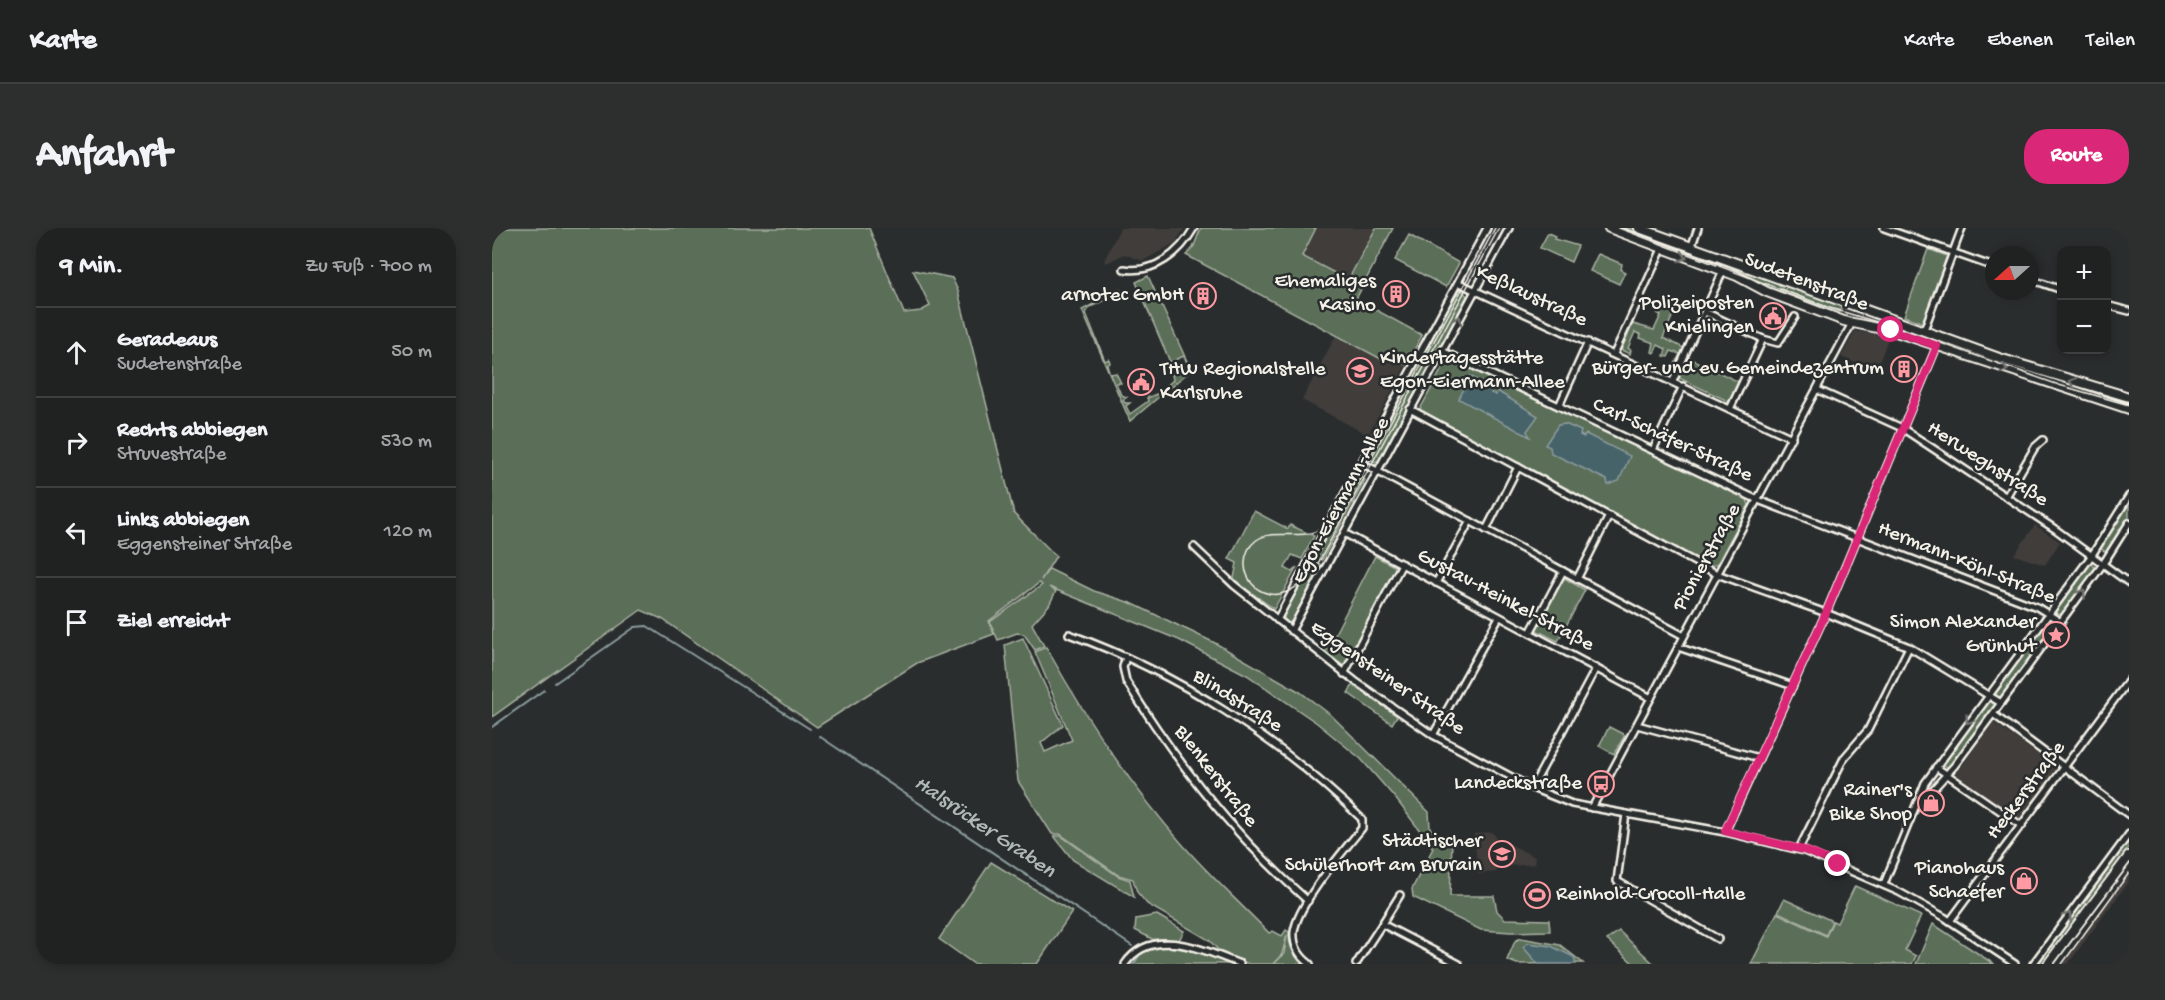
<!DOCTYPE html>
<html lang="de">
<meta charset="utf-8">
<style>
body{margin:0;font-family:"Gochi Hand",sans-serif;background:#2d2f2f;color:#f1f3f6}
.controls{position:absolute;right:18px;top:18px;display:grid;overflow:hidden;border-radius:12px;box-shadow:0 3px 9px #0003}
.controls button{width:54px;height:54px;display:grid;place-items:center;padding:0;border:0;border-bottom:2px solid #3d3f40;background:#202222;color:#f1f3f6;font:30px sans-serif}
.compass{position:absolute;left:1493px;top:18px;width:54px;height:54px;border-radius:50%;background:#202222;box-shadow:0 3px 9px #0003;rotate:249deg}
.stop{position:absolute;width:18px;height:18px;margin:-14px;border:4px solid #db2777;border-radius:50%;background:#fff}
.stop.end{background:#db2777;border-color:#fff;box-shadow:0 2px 6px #0008}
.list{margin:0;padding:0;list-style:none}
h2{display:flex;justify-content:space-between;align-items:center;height:78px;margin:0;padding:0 24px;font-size:26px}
h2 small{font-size:20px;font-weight:400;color:#a2a4a5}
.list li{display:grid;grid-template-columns:39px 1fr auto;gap:18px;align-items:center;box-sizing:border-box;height:90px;padding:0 24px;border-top:2px solid #3d3f40}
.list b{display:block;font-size:22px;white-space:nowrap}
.list p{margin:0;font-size:20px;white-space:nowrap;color:#a2a4a5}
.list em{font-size:20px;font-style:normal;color:#a2a4a5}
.icon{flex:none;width:33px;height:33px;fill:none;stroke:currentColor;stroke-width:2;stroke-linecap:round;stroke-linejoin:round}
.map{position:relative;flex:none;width:1637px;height:736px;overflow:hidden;border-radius:24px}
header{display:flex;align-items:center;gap:36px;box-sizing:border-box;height:84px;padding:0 30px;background:#202222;border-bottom:2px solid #3d3f40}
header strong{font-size:28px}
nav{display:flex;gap:33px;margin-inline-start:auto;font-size:21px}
.intro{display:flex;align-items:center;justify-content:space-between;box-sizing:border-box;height:144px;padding:0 36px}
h1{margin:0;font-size:42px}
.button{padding:15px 27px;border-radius:24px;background:#db2777;color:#fff;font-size:21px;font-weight:700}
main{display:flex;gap:36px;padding:0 36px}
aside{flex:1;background:#202222;border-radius:24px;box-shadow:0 3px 9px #0003}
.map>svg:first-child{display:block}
.built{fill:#403d3b}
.green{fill:#5a6e58;stroke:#a7b0a0;stroke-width:1.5}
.water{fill:#47636b;stroke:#8c9c9d;stroke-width:1.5}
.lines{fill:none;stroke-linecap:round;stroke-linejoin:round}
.stream{stroke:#8c9c9d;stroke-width:2}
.minor-casing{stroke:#f4f1e8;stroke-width:10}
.secondary-casing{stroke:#f4f1e8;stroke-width:12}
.minor{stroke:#2a2d2e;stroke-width:5}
.secondary{stroke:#2a2d2e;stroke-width:8}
.tram{stroke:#f4f1e8;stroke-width:1.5}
.oneway{stroke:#71726f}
.route{stroke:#db2777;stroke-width:8}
.labels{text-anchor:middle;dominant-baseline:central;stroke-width:5;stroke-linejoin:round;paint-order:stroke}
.poi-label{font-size:21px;fill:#f4f1e8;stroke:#2a2d2e;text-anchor:end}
.street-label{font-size:21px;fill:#f4f1e8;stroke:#2a2d2e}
.water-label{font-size:22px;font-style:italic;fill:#afb8b6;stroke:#2a2d2e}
</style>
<header>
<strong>Karte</strong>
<nav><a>Karte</a><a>Ebenen</a><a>Teilen</a></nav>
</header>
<div class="intro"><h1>Anfahrt</h1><a class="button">Route</a></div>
<main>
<aside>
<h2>9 Min.<small>Zu Fuß · 700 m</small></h2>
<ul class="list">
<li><svg class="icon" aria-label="ahead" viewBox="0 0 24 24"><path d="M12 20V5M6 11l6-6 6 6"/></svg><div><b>Geradeaus</b><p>Sudetenstraße</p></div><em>50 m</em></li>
<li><svg class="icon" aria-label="right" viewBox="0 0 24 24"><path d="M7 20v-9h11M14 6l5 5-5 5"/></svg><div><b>Rechts abbiegen</b><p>Struvestraße</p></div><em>530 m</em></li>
<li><svg class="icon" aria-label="left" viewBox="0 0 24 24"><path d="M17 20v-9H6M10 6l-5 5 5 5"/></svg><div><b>Links abbiegen</b><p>Eggensteiner Straße</p></div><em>120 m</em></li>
<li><svg class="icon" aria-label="arrive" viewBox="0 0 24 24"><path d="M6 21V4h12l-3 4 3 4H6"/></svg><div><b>Ziel erreicht</b></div></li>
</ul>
</aside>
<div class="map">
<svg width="1637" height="736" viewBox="0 0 1637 736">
<rect width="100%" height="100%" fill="#2a2d2e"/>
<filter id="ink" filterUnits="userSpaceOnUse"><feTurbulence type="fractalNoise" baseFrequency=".0167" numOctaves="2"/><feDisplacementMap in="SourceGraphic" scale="12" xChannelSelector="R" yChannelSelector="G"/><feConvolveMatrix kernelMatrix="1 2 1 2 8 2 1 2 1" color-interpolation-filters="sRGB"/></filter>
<g filter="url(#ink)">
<!-- built -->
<g class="built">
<polygon points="628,0 693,0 683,15 651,33 632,26 615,35 612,33"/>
<polygon points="824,0 884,0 856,53 810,28"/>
<polygon points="1363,103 1397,108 1384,143 1349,129"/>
<polygon points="844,107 891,132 895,126 914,137 876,207 810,172"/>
<polygon points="1543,297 1568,314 1553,337 1522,327"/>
<polygon points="1501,494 1565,540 1528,592 1464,546"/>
<polygon points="999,604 1003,607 1004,618 1018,616 1043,629 1043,636 1004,639 1005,644 986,646 982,606"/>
<polygon points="1637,642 1637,653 1576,736 1569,736"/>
</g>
<!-- green -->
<g class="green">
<polygon points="0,0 377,0 412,85 429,83 438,78 421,42 460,50 466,63 522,286 564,328 549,352 557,341 602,363 639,375 723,415 808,464 839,487 937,584 938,600 947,608 960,614 958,668 1002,668 1005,683 1013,691 1057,692 1058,703 1019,704 989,702 921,669 920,661 941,620 904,571 869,531 825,495 755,447 687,412 557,359 564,363 557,377 540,396 552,418 543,422 532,406 525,405 506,412 498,394 550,357 547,355 497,393 502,406 425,435 325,499 170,391 149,382 0,489"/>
<polygon points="709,0 824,0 810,28 856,52 884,0 901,0 864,71 930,107 914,137 895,126 891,132 694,27 701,20"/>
<polygon points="1122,0 1140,0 1287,54 1287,57 1292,58 1285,66"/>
<polygon points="1056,5 1063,8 1062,11 1086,18 1079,34 1048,20"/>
<polygon points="917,7 967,35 954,59 903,32"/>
<polygon points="1436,21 1455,28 1431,95 1412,88"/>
<polygon points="1106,26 1130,36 1129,42 1133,44 1127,56 1098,43"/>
<polygon points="656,48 699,142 638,193 590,82 628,62 628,66 598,79 594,85 613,133 617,131 618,135 615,137 618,146 624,145 629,155 624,155 629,167 635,169 631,172 633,175 638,175 634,178 638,186 656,173 655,170 667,165 681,152 680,147 697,139 692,128 678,134 644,54"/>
<polygon points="1295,59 1349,78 1348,84 1289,64"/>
<polygon points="969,61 975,68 943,129 940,127 938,131 930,126 964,64"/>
<polygon points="1173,75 1184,80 1171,110 1192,120 1180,146 1174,144 1175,140 1180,142 1188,126 1179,123 1176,129 1172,128 1174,121 1166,117 1162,125 1160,124 1162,115 1148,110 1149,107 1143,104 1136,120 1139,122 1138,126 1129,122 1141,96 1162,102 1169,87 1165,85 1168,85"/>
<polygon points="957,128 1254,269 1257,277 1225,336 1217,339 927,183"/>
<polygon points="1195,129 1247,154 1238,174 1185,149"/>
<polygon points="931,131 939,136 887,232 883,234 877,231 876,227 926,134 929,135"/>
<polygon points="867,249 873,252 830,332 822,328 860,257 863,258"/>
<polygon points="1637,274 1637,290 1615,325 1608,320"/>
<polygon points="762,283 796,301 798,297 822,308 810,331 800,327 793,340 800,344 805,339 782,381 746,355 742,350 745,335 737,331"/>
<polygon points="883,328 904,339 851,439 833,425"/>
<polygon points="820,332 831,338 802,392 797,395 792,391 792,385"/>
<polygon points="1597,334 1604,340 1569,388 1561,382"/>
<polygon points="1072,350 1093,362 1066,413 1044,402"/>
<polygon points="1554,391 1564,398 1509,471 1501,465"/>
<path d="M 531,410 L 571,497 L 549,515 L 553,524 L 580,512 L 543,424 L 554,419 C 593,489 638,557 691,617 C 718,648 749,676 777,705 L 781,703 L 790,708 L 794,702 L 797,704 C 796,715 801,727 810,736 L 782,736 L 792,726 L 795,707 L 790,726 L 781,736 L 757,736 L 729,725 L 717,712 L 655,676 L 645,664 L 641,651 L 626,647 L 568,606 L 560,606 L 526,553 L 513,417 Z"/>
<polygon points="861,457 905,488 900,496 856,465"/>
<polygon points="1495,470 1505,477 1463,536 1455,539 1452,537 1453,529"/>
<polygon points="1117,499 1133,507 1122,526 1107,518"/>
<polygon points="562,608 569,608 626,648 638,652 642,669 581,632"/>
<polygon points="1637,611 1637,619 1551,736 1546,736"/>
<polygon points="499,634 580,684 545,736 482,736 447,711"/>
<polygon points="1363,658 1429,688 1413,722 1424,728 1420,736 1259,736 1285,685 1334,708 1341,693 1345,695"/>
<polygon points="1292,671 1340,693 1334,707 1286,684"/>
<polygon points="665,687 692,703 687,712 660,711 643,702 644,691"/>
<polygon points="1441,696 1502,736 1424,736"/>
<polygon points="1127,703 1162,736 1142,736 1115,712"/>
<polygon points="1029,710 1068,717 1091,735 1025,736 1015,732 1023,713"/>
<polygon points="667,717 698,722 742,736 638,736 649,722"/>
</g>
<!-- water -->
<g class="water">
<polygon points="978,148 1000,161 999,165 1004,167 1005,163 1046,188 1035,203 1038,209 967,171"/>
<polygon points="1073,196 1089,203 1088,207 1092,209 1094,206 1138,228 1127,253 1116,257 1115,252 1059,225 1058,219 1053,217 1066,197"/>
<polygon points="1036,715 1059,718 1082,729 1084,736 1046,736 1031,719"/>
</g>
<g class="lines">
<!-- stream -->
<g class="stream">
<polyline points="63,455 143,399 155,398 318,501"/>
<polyline points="0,499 52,462"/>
<polyline points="327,508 640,718"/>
<polyline points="642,736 647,728"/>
</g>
<defs>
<g id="minor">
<polyline points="1392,0 1502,39"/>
<polyline points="1199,20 1206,0"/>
<path d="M 632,41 C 662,46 688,25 702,0"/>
<polyline points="1538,51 1570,62"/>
<polyline points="967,55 1300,210"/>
<polyline points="1614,77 1637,83"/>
<polyline points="1213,84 1271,111 1238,181"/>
<polyline points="1432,102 1470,0"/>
<polyline points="1271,111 1286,115 1303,89"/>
<polyline points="950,123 1266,272 1545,379 1569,394"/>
<polyline points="1122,126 1170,21"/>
<polyline points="1181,153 1231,43"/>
<polyline points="1326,162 1410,200 1563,301 1637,355"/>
<polyline points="1067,178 1096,114"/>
<polyline points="918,181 1225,346 1334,385 1417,419 1509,475"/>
<polyline points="1161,222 1191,158"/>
<polyline points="870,235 1192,408"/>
<polyline points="1514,269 1543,219 1551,212"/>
<polyline points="994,302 1026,239"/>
<polyline points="852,305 1159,470"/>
<polyline points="702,319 742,357 863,453 941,507 1040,560 1080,576 1233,604 1312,623 1407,664 1452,689 1523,736"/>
<polyline points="1085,351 1117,288"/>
<polyline points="944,355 978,293"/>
<polyline points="785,392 995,0"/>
<polyline points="799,403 1017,0"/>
<polyline points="1038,405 1071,343"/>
<path d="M 577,406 C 686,445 787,511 870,591 L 870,600 C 852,622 805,677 802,704 C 801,718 807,728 818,736"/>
<polyline points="1186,419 1301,458"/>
<path d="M 634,429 L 631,439 L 634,453 C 685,536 743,609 816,673"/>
<polyline points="852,446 910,336"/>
<polyline points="1501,486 1637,587"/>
<polyline points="1145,497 1267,530"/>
<polyline points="941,507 1007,389"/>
<polyline points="1444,539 1530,598"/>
<polyline points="1040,560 1104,440"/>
<polyline points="1427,577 1463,537 1509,475 1611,336 1637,295"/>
<polyline points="1100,580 1360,95"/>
<polyline points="1134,586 1125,653 1226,711"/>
<polyline points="1233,604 1334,385 1445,118"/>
<polyline points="1307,621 1352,530 1376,502 1417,419"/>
<polyline points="1392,656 1433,555 1600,327 1637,268"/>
<polyline points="1458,693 1637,452"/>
<polyline points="890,696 908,667"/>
<path d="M 633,736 C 660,697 712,722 748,736"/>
<polyline points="864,736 890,696 967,736"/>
<polyline points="1541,736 1637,606"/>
</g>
<g id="secondary">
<polyline points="1117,0 1245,48 1275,64 1352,93 1404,104 1637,181"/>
<polyline points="1147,0 1507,130 1637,169"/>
<polyline points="1556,736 1637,628"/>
</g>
</defs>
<!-- minor casing -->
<use href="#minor" class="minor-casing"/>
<!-- secondary casing -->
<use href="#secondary" class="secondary-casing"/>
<!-- minor -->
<use href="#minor" class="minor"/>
<!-- secondary -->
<use href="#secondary" class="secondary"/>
<!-- tram -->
<g class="tram">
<path d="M 1003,0 L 850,284 C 842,294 832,302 819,305 C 798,311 769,297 756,322 C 752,331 752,341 756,349 C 760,358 768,364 778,366 C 796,369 814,353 824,339 L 1007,0"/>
<polyline points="1127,0 1338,80 1412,102 1567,157 1637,177"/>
<polyline points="1570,736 1637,645"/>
</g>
</g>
<!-- one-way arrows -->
<defs><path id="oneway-chevron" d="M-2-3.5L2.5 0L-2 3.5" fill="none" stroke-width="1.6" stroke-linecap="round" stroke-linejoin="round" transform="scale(1.5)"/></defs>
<g class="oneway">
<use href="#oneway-chevron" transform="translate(1191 29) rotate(19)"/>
<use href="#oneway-chevron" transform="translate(966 92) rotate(-63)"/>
<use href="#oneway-chevron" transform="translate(1512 141) rotate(19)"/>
<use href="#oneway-chevron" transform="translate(1581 154) rotate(-164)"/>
<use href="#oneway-chevron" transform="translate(1590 365) rotate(-54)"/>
<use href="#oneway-chevron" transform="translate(1477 492) rotate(126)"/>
<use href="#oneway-chevron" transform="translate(1576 688) rotate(-54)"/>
</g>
</g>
<g class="lines" filter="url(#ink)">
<!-- route -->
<polyline class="route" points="1346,636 1312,622 1233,603 1334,385 1445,118 1399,102"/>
</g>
<!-- icons -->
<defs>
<symbol id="building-ring" viewBox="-11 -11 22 22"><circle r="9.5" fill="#2a2d2e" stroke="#ff9aa2" stroke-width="1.5"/><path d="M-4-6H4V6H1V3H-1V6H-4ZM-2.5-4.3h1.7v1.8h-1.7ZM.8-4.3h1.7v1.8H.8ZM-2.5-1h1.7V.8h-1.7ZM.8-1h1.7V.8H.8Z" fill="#ff9aa2"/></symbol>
<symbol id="civic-ring" viewBox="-11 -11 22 22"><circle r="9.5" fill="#2a2d2e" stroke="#ff9aa2" stroke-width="1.5"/><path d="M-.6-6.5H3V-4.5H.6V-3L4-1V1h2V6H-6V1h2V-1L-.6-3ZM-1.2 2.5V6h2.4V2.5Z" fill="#ff9aa2"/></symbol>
<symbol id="school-ring" viewBox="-11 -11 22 22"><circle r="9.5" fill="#2a2d2e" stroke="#ff9aa2" stroke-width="1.5"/><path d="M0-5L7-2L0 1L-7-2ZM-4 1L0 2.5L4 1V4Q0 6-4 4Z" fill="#ff9aa2"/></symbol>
<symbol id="sight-ring" viewBox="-11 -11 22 22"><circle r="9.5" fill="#2a2d2e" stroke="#ff9aa2" stroke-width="1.5"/><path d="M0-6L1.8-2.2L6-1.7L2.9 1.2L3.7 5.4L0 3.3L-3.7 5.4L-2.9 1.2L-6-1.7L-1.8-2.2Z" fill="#ff9aa2"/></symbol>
<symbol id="bus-ring" viewBox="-11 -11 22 22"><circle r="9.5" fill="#2a2d2e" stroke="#ff9aa2" stroke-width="1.5"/><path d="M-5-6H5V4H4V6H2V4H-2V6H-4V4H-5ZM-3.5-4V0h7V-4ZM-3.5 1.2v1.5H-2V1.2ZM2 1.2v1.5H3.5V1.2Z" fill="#ff9aa2"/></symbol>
<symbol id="shop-ring" viewBox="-11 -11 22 22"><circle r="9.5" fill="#2a2d2e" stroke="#ff9aa2" stroke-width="1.5"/><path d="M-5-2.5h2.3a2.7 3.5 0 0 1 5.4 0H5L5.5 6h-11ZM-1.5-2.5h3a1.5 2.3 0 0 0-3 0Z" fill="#ff9aa2"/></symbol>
<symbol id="stadium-ring" viewBox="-11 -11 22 22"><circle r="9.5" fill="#2a2d2e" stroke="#ff9aa2" stroke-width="1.5"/><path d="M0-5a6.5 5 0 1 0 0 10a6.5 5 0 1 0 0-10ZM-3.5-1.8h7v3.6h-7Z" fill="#ff9aa2"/></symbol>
</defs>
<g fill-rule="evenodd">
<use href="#building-ring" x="889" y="51" width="30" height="30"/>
<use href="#building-ring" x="696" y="53" width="30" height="30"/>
<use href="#civic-ring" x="1266" y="73" width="30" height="30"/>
<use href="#building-ring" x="1397" y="126" width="30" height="30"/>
<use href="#school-ring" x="853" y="128" width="30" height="30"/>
<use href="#civic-ring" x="634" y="139" width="30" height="30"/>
<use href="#sight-ring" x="1549" y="392" width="30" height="30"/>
<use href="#bus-ring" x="1094" y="541" width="30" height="30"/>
<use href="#shop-ring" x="1424" y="560" width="30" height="30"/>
<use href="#school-ring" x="995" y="611" width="30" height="30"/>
<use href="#shop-ring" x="1517" y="638" width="30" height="30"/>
<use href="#stadium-ring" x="1030" y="652" width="30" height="30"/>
</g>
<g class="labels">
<!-- poi labels -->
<g class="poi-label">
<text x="884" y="54">Ehemaliges<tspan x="884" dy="24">Kasino</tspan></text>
<text x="692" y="68">arnotec GmbH</text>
<text x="1262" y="76">Polizeiposten<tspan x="1262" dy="24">Knielingen</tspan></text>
<text x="888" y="131" text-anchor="start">Kindertagesstätte<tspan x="888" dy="24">Egon-Eiermann-Allee</tspan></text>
<text x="1392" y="141">Bürger- und ev.Gemeindezentrum</text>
<text x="668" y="142" text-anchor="start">THW Regionalstelle<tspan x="668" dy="24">Karlsruhe</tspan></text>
<text x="1544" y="395">Simon Alexander<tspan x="1544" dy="24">Grünhut</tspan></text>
<text x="1090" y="556">Landeckstraße</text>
<text x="1420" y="563">Rainer's<tspan x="1420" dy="24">Bike Shop</tspan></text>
<text x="990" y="614">Städtischer<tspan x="990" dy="24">Schülerhort am Brurain</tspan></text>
<text x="1512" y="641">Pianohaus<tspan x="1512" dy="24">Schaefer</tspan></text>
<text x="1064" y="667" text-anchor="start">Reinhold-Crocoll-Halle</text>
</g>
<!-- street labels -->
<g class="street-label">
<text transform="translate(1314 55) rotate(21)">Sudetenstraße</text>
<text transform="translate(1039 69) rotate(25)">Keßlaustraße</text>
<text transform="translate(1180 213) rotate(25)">Carl-Schäfer-Straße</text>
<text transform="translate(1495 237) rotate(33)">Herweghstraße</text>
<text transform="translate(850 273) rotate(-62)">Egon-Eiermann-Allee</text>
<text transform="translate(1216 330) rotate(-61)">Pionierstraße</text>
<text transform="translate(1474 336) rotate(22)">Hermann-Köhl-Straße</text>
<text transform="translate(1013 373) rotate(28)">Gustav-Heinkel-Straße</text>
<text transform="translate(895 451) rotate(35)">Eggensteiner Straße</text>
<text transform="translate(745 474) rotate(32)">Blindstraße</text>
<text transform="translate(723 549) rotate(52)">Blenkerstraße</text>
<text transform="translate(1535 563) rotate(-53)">Heckerstraße</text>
</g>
<!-- water labels -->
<g class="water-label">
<text transform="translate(492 600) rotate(34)">Halsrücker Graben</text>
</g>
</g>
</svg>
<div class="controls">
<button>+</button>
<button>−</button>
</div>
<svg class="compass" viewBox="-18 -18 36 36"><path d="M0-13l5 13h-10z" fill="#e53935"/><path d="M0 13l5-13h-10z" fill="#a2a4a5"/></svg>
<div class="stop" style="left:1399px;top:102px"></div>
<div class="stop end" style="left:1346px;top:636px"></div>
</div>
</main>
